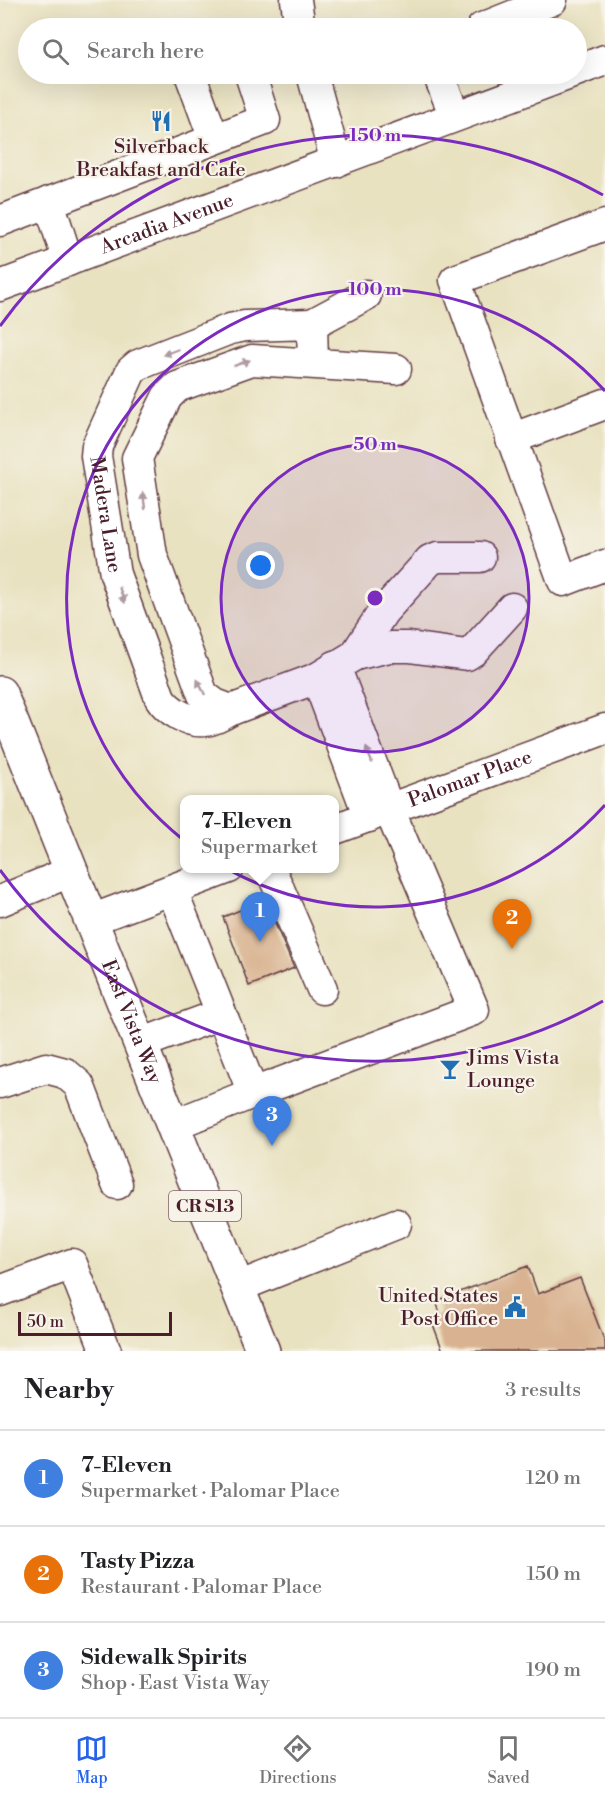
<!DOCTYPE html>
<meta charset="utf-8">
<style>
body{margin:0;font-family:"Libre Bodoni",serif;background:#f2f2f2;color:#202124}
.scale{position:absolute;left:18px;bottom:15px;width:154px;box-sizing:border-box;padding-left:6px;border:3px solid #4a1f2b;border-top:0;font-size:16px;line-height:21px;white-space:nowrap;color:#4a1f2b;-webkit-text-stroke:4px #f7f3e8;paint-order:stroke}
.you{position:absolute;left:261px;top:566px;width:21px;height:21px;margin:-15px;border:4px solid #fff;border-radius:50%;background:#1a73e8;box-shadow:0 0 0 9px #1a73e833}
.badge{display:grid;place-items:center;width:39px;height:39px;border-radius:50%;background:#2563eb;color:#fff;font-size:20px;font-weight:700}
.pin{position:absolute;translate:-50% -50px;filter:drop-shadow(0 2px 3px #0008)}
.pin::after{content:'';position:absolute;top:32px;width:21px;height:18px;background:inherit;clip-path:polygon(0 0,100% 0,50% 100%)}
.popup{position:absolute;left:180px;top:795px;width:159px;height:78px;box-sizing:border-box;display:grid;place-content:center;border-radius:12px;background:#fff;filter:drop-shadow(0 2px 4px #0005);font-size:20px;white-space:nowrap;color:#757577}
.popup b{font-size:22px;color:#202124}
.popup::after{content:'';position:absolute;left:50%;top:100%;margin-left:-12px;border:12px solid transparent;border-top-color:#fff}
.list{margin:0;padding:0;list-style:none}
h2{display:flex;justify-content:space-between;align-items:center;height:78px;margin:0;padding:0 24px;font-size:26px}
h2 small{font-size:20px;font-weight:400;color:#757577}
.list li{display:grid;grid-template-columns:39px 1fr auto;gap:18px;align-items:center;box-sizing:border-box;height:96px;padding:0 24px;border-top:2px solid #e0e0e0}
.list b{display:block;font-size:22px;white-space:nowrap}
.list p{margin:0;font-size:20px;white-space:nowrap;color:#757577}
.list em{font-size:20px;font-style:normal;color:#757577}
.icon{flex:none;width:33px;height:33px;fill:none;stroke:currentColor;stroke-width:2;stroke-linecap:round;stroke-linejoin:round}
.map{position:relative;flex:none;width:605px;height:1351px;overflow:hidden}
.search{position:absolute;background:#fff;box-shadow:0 6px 24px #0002;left:18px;right:18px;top:18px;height:66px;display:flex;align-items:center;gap:15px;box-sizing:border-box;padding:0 21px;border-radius:33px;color:#757577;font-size:22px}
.sheet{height:366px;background:#fff}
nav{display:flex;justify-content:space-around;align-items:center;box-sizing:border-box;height:84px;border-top:2px solid #e0e0e0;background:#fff;font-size:16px;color:#757577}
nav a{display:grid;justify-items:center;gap:3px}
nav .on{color:#2563eb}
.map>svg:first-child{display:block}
.building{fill:#d9b391}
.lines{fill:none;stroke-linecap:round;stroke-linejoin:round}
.minor-casing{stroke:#623c42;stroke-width:33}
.major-casing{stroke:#623c42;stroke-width:36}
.minor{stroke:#fff;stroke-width:30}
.major{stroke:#fff;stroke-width:33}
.oneway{fill:#ae9aa0}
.ring{fill:none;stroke:#7b2cbf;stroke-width:3}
.labels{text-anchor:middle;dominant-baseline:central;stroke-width:4.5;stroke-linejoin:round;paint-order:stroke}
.shield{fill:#f7f3e8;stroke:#7e5f64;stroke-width:1.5}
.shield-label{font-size:18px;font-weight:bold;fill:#4a1f2b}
.poi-label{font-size:20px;fill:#4a1f2b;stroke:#f7f3e8}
.street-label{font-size:20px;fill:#4a1f2b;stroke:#f7f3e8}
.centre{fill:#7b2cbf;stroke:#f7f3e8;stroke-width:3}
.ring-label{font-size:18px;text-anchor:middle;font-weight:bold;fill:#7b2cbf;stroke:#f7f3e8;stroke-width:4.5;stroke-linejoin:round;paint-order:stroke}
</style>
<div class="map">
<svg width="605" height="1351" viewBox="0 0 605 1351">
<rect width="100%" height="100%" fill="#f7f3e8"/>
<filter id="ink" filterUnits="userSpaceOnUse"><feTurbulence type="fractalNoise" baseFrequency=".0167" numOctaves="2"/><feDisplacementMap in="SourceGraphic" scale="12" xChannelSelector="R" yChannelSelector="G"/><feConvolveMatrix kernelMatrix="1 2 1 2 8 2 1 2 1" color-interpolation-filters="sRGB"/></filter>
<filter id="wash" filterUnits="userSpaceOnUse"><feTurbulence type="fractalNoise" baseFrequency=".008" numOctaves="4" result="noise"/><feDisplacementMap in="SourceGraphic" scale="24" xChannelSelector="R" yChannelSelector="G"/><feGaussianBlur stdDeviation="1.35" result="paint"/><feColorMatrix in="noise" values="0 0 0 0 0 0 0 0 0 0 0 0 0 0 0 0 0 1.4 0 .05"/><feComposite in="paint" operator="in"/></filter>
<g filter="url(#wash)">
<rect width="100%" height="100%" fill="#e9e2c1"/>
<g id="blocks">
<!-- building -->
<g class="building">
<polygon points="265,900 294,968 249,986 223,917"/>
<polygon points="528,1266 538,1294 580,1278 605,1342 605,1351 443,1351 431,1319 440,1313 436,1301"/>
</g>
</g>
</g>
<g filter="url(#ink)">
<use href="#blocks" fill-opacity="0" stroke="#623c42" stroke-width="1.5"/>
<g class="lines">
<defs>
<g id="minor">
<polyline points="296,0 300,28"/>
<polyline points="482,28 552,0"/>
<polyline points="576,71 605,60"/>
<polyline points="190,74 214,139"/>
<polyline points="312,74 336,162"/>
<polyline points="438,74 455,116"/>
<polyline points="49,202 68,261"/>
<polyline points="0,221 265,120 250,74"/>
<polyline points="605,225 455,280 563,581 605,565"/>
<path id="s1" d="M 0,286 L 570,74"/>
<polyline points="312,324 366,295"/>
<path id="s2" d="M 313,363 L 312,324 L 245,326 L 230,329 L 138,365 L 131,371 L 97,446 L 96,456 L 115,574 L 160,698 C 168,711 189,723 205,721 C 214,720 223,715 231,710 L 215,704 L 203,695 L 152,555 L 137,458 L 167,397 L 177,387 L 252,360 L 396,369"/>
<polyline points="511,439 605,404"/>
<polyline points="355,655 390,647 409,647 467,655 473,651 512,608"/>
<polyline points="317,678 369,817"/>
<polyline points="231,710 317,678 355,655 383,612 430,560 438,557 480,557"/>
<path id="s3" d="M 335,829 L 605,729"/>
<polyline points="270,868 322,989"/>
<polyline points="172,890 253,1093 474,1010 389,809 335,666"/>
<polyline points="0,901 72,871"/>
<polyline points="91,920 229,868"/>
<polyline points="140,1044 221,1014"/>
<polyline points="0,1083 46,1068 65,1073 79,1085 117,1184"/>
<polyline points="173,1125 253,1093"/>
<polyline points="238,1287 396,1224"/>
<polyline points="0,1291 72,1264 106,1351"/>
</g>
<g id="major">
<path id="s4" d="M 0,693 L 263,1351"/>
</g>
</defs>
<!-- minor casing -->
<use href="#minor" class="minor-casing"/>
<!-- major casing -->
<use href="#major" class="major-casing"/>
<!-- minor -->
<use href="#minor" class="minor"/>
<!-- major -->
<use href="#major" class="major"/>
</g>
<!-- one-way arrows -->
<defs><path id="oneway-solid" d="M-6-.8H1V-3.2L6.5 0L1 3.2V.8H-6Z" transform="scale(1.5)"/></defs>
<g class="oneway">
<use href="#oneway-solid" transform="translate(171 352) rotate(159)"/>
<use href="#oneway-solid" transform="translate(242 363) rotate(-20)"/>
<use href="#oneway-solid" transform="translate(144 501) rotate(-98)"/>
<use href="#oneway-solid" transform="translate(122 595) rotate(70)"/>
<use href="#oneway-solid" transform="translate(201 687) rotate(-117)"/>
<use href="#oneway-solid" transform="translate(369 755) rotate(-111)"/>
</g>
</g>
<!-- distance rings -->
<circle cx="375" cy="598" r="154" fill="#7b2cbf" fill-opacity=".12"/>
<g class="ring">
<circle cx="375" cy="598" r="154"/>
<path d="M605 805A309 309 0 1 1 605 391"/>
<path d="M603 1001A463 463 0 0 1 0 870M0 326A463 463 0 0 1 603 195"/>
</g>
<!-- icons -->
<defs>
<symbol id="restaurant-bare" viewBox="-9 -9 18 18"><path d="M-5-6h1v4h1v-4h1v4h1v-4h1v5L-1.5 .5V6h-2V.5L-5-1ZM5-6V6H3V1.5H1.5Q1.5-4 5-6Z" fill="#1f6fb2" stroke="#f7f3e8" stroke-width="2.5" paint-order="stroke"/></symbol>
<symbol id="bar-bare" viewBox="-9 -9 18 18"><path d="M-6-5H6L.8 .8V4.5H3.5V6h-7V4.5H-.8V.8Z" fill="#1f6fb2" stroke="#f7f3e8" stroke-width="2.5" paint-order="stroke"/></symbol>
<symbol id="civic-bare" viewBox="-9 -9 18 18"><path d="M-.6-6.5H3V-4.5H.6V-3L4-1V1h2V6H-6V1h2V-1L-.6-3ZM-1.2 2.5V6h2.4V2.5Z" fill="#1f6fb2" stroke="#f7f3e8" stroke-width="2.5" paint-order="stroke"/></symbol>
</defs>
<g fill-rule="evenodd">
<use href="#restaurant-bare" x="146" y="106" width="30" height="30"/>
<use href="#bar-bare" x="435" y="1054" width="30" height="30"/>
<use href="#civic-bare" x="500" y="1292" width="30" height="30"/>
</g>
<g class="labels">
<!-- shield labels -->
<rect class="shield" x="169" y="1191" width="72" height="30" rx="4.5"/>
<g class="shield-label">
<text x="205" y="1206">CR S13</text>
</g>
<!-- poi labels -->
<g class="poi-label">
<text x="161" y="147">Silverback<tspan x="161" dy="23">Breakfast and Cafe</tspan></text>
<text x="467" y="1058" text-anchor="start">Jims Vista<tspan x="467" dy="23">Lounge</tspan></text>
<text x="498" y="1296" text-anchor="end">United States<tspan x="498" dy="23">Post Office</tspan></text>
</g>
<!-- street labels -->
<g class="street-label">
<text stroke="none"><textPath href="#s1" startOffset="178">Arcadia Avenue</textPath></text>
<text stroke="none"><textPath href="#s2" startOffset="381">Madera Lane</textPath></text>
<text stroke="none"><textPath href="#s3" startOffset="144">Palomar Place</textPath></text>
<text stroke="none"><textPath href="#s4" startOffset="354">East Vista Way</textPath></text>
</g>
</g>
<circle cx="375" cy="598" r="9" class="centre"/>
<g class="ring-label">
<text x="375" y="141">150 m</text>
<text x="375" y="295">100 m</text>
<text x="375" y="450">50 m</text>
</g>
</svg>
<div class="scale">50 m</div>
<div class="you"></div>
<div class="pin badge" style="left:260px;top:942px;background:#3f7fe0">1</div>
<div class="popup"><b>7-Eleven</b>Supermarket</div>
<div class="pin badge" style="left:512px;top:949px;background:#e8710a">2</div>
<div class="pin badge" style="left:272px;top:1146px;background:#3f7fe0">3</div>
<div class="search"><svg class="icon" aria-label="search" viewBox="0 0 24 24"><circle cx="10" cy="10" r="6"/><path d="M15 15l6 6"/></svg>Search here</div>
</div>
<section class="sheet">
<h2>Nearby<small>3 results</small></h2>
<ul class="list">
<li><span class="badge" style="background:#3f7fe0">1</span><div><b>7-Eleven</b><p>Supermarket · Palomar Place</p></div><em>120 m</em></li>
<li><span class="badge" style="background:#e8710a">2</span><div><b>Tasty Pizza</b><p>Restaurant · Palomar Place</p></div><em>150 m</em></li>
<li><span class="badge" style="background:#3f7fe0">3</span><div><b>Sidewalk Spirits</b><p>Shop · East Vista Way</p></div><em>190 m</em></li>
</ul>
</section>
<nav>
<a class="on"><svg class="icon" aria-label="map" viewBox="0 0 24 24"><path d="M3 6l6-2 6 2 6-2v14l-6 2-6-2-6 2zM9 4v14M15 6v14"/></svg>Map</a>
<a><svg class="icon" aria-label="directions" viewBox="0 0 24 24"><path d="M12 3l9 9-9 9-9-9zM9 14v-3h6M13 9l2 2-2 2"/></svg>Directions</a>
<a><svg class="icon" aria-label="saved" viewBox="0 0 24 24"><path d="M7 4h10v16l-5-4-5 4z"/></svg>Saved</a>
</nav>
